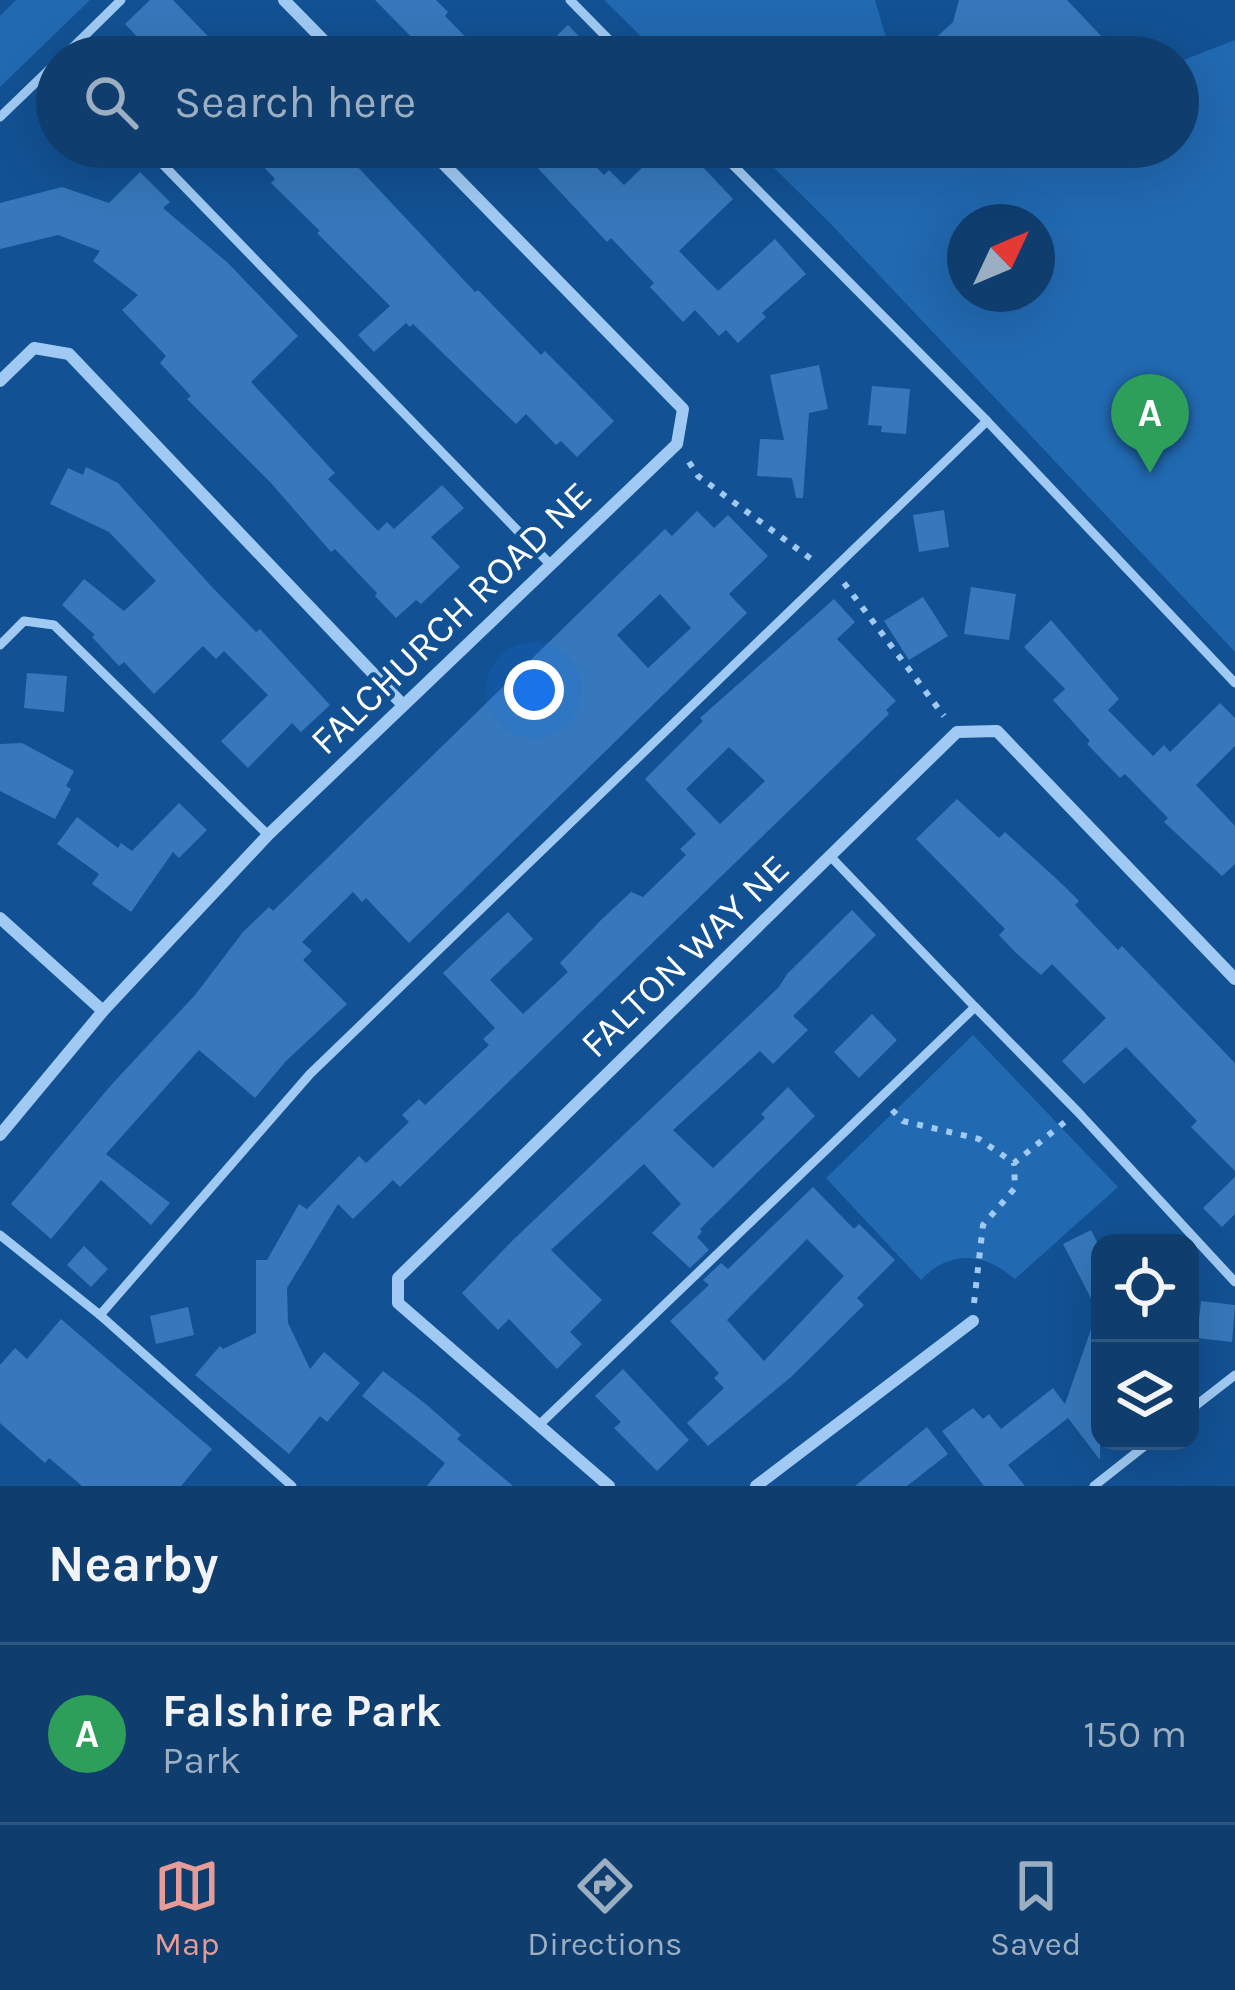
<!DOCTYPE html>
<style>
body{margin:0;font-family:Karla,sans-serif;background:#1c4876;color:#f1f3f6}
.controls{position:absolute;right:36px;bottom:36px;display:grid;overflow:hidden;border-radius:24px;box-shadow:0 12px 48px #0002}
.controls button{width:108px;height:108px;display:grid;place-items:center;padding:0;border:0;border-bottom:3px solid #2e5681;background:#0e3d6e;color:#f1f3f6;font:60px sans-serif}
.compass{position:absolute;left:947px;top:204px;width:108px;height:108px;border-radius:50%;background:#0e3d6e;box-shadow:0 12px 48px #0002;rotate:46deg}
.you{position:absolute;left:534px;top:690px;width:42px;height:42px;margin:-30px;border:9px solid #fff;border-radius:50%;background:#1a73e8;box-shadow:0 0 0 18px #1a73e833}
.badge{display:grid;place-items:center;width:78px;height:78px;border-radius:50%;background:#e69b98;color:#fff;font-size:39px;font-weight:700}
.pin{position:absolute;translate:-50% -99px;filter:drop-shadow(0 3px 6px #0008)}
.pin::after{content:'';position:absolute;top:63px;width:42px;height:36px;background:inherit;clip-path:polygon(0 0,100% 0,50% 100%)}
.list{margin:0;padding:0;list-style:none}
h2{display:flex;justify-content:space-between;align-items:center;height:156px;margin:0;padding:0 48px;font-size:51px}
h2 small{font-size:39px;font-weight:400;color:#9baec2}
.list li{display:grid;grid-template-columns:78px 1fr auto;gap:36px;align-items:center;box-sizing:border-box;height:180px;padding:0 48px;border-top:3px solid #2e5681}
.list b{display:block;font-size:45px;white-space:nowrap}
.list p{margin:0;font-size:39px;white-space:nowrap;color:#9baec2}
.list em{font-size:39px;font-style:normal;color:#9baec2}
.icon{flex:none;width:66px;height:66px;fill:none;stroke:currentColor;stroke-width:2;stroke-linecap:round;stroke-linejoin:round}
.map{position:relative;flex:none;width:1235px;height:1486px;overflow:hidden}
.search{position:absolute;background:#0e3d6e;box-shadow:0 12px 48px #0002;left:36px;right:36px;top:36px;height:132px;display:flex;align-items:center;gap:30px;box-sizing:border-box;padding:0 42px;border-radius:66px;color:#9baec2;font-size:45px}
.sheet{height:336px;background:#0e3d6e}
nav{display:flex;justify-content:space-around;align-items:center;box-sizing:border-box;height:168px;border-top:3px solid #2e5681;background:#0e3d6e;font-size:33px;color:#9baec2}
nav a{display:grid;justify-items:center;gap:6px}
nav .on{color:#e69b98}
.map>svg:first-child{display:block}
.green{fill:#2169b1;fill-rule:evenodd}
.building{fill:#3678bb;fill-rule:evenodd}
.lines{fill:none;stroke-linecap:round;stroke-linejoin:round}
.path{stroke:#a0caf3;stroke-width:6;stroke-dasharray:6 9;stroke-linecap:butt}
.lane{stroke:#a0caf3;stroke-width:9}
.street{stroke:#a0caf3;stroke-width:12}
.labels{text-anchor:middle;dominant-baseline:central;stroke-width:9;stroke-linejoin:round;paint-order:stroke}
.street-label{font-size:39px;fill:#fff;stroke:#125193}
</style>
<div class="map">
<svg width="1235" height="1486" viewBox="0 0 1235 1486">
<rect width="100%" height="100%" fill="#125193"/>
<!-- green -->
<g class="green">
<polygon points="16,0 90,0 0,87 0,16"/>
<polygon points="604,0 875,0 888,44 902,57 662,57"/>
<path d="M 1235,40 L 1235,652 L 828,221 L 753,147 L 1178,147 L 1178,62 ZM 965,222 L 1037,222 L 1037,294 L 965,294 Z"/>
<path d="M 973,1035 L 1118,1187 L 1015,1279 C 984,1253 951,1249 921,1280 L 826,1178 Z"/>
</g>
<!-- building -->
<g class="building">
<polygon points="150,0 173,0 228,57 156,57 125,24"/>
<polygon points="375,0 436,0 448,12 445,16 485,57 431,57"/>
<polygon points="959,0 1067,0 1105,40 1087,57 915,57 953,22"/>
<polygon points="568,25 599,57 564,57 550,42"/>
<polygon points="245,147 339,147 475,292 478,290 541,355 545,351 614,421 577,457 561,441 556,445 526,414 516,424 413,324 410,327 406,323 374,352 358,335 390,306 317,233 320,231 271,183 275,179"/>
<polygon points="518,147 577,147 604,175 609,170 624,185 664,147 684,147 733,199 679,251 718,291 775,239 806,274 762,313 766,317 738,343 726,330 719,336 695,310 683,322 650,287 654,283 611,238 607,242"/>
<polygon points="140,172 170,202 163,208 228,263 298,336 251,382 335,473 328,479 378,531 387,522 394,529 442,485 464,508 431,537 460,567 421,604 416,600 396,618 375,596 377,593 335,549 331,552 271,483 187,399 191,396 160,363 166,356 122,310 138,295 93,261 100,251 58,235 0,249 0,203 62,187 109,203"/>
<polygon points="819,365 828,409 809,413 803,498 796,498 792,478 757,476 760,439 784,440 770,375"/>
<polygon points="872,386 910,389 906,434 881,432 882,426 868,425"/>
<polygon points="86,467 118,483 211,586 256,632 260,629 330,705 301,732 292,723 248,768 221,741 268,695 224,651 216,659 203,646 154,694 124,662 119,666 92,637 95,635 62,605 84,579 124,611 156,581 109,532 50,504 68,468 83,475"/>
<polygon points="944,510 949,547 919,552 913,515"/>
<path d="M 697,511 L 714,528 L 728,515 L 768,556 L 729,594 L 747,613 L 409,943 L 366,898 L 362,902 L 353,892 L 302,942 L 312,951 L 303,960 L 347,1004 L 286,1061 L 255,1098 L 199,1050 L 106,1154 L 170,1203 L 151,1225 L 101,1180 L 51,1239 L 11,1204 L 112,1084 L 195,995 L 243,932 L 269,907 L 273,911 L 665,529 L 672,536 ZM 660,594 L 691,628 L 648,668 L 617,635 Z"/>
<polygon points="971,587 1016,594 1009,640 964,634"/>
<polygon points="923,597 948,636 909,660 884,621"/>
<path d="M 834,599 L 855,622 L 837,639 L 896,701 L 886,710 L 889,714 L 400,1187 L 393,1180 L 353,1219 L 338,1204 L 287,1288 L 288,1323 L 310,1369 L 324,1352 L 360,1383 L 327,1422 L 320,1416 L 289,1454 L 195,1375 L 220,1346 L 223,1349 L 256,1333 L 256,1260 L 267,1260 L 299,1204 L 307,1209 L 359,1156 L 366,1163 L 409,1122 L 402,1115 L 419,1099 L 425,1105 L 489,1045 L 483,1039 L 495,1028 L 443,973 L 467,950 L 508,912 L 533,939 L 490,980 L 523,1014 L 568,972 L 560,963 L 601,920 L 631,892 L 643,897 L 686,855 L 680,849 L 696,834 L 645,779 L 703,721 L 700,718 ZM 729,747 L 765,781 L 720,824 L 686,789 Z"/>
<polygon points="1051,620 1119,699 1108,710 1153,756 1164,745 1170,752 1220,703 1235,718 1235,746 1196,785 1235,826 1235,864 1222,876 1164,822 1168,818 1125,774 1120,778 1087,744 1090,741 1053,700 1065,689 1024,647"/>
<polygon points="27,673 67,676 64,712 24,708"/>
<polygon points="22,743 74,771 66,786 71,789 55,819 0,791 0,744"/>
<polygon points="957,799 999,838 1005,832 1061,883 1079,901 1075,905 1118,950 1122,946 1235,1063 1235,1171 1191,1127 1197,1121 1126,1047 1084,1084 1062,1061 1106,1018 1052,964 1041,975 1016,953 999,935 1005,929 916,839"/>
<polygon points="179,803 207,830 179,858 173,852 131,912 92,884 99,874 57,844 77,817 118,848 121,843 132,851"/>
<polygon points="852,910 876,935 793,1016 808,1030 773,1064 760,1051 673,1130 713,1168 765,1118 761,1114 788,1087 815,1116 700,1229 702,1232 697,1237 709,1250 690,1268 652,1233 681,1204 644,1164 551,1250 602,1300 570,1332 582,1344 557,1369 509,1319 498,1330 462,1293 513,1240 779,987 787,974"/>
<polygon points="872,1014 897,1040 859,1078 834,1052"/>
<polygon points="1235,1177 1235,1214 1222,1227 1203,1208"/>
<path d="M 813,1187 L 854,1229 L 859,1224 L 895,1260 L 857,1298 L 864,1305 L 791,1377 L 708,1446 L 687,1423 L 724,1388 L 714,1378 L 719,1373 L 670,1321 L 709,1285 L 703,1280 L 721,1263 L 728,1269 ZM 807,1239 L 844,1276 L 764,1361 L 727,1320 Z"/>
<polygon points="1091,1230 1100,1248 1100,1460 1068,1418 1008,1465 1025,1486 984,1486 942,1431 973,1408 983,1419 989,1414 1001,1429 1053,1388 1065,1404 1096,1315 1100,1316 1063,1244"/>
<polygon points="84,1246 108,1269 91,1287 67,1265"/>
<polygon points="1201,1301 1235,1305 1232,1342 1197,1338"/>
<polygon points="188,1307 194,1335 156,1344 150,1316"/>
<polygon points="61,1319 212,1449 181,1486 82,1486 49,1458 45,1463 0,1423 0,1365 15,1348 27,1359"/>
<polygon points="623,1369 689,1440 657,1471 614,1428 621,1422 595,1396"/>
<polygon points="383,1371 427,1405 461,1435 457,1439 513,1486 427,1486 445,1463 362,1396"/>
<polygon points="927,1427 948,1454 907,1486 855,1486"/>
</g>
<g class="lines">
<!-- path -->
<g class="path">
<polyline points="689,462 698,476 814,561"/>
<polyline points="844,583 944,716"/>
<polyline points="892,1110 903,1121 979,1139 1014,1163 1066,1121"/>
<polyline points="974,1303 983,1225 1015,1188 1014,1163"/>
</g>
<!-- lane -->
<g class="lane">
<polyline points="570,0 626,57"/>
<polyline points="63,57 121,0"/>
<polyline points="0,117 57,62"/>
<polyline points="146,147 549,563"/>
<polyline points="987,421 1235,683"/>
<polyline points="0,645 24,621 54,625 268,835"/>
<polyline points="830,856 975,1007"/>
<polyline points="0,1235 100,1315 292,1486"/>
<polyline points="100,1315 310,1074 987,421 715,147"/>
<polyline points="1190,1410 1235,1375"/>
<polyline points="538,1426 975,1007 1078,1112 1235,1282"/>
<polyline points="1094,1486 1151,1441"/>
</g>
<!-- street -->
<g class="street">
<polyline points="284,0 340,57"/>
<polyline points="0,381 34,348 69,354 403,705"/>
<polyline points="0,918 103,1011"/>
<polyline points="0,1135 103,1011 268,835 677,444 683,409 427,147"/>
<polyline points="609,1486 398,1303 398,1278 957,732 997,731 1235,979"/>
<polyline points="756,1486 973,1321"/>
</g>
</g>
<g class="labels">
<!-- street labels -->
<g class="street-label">
<text transform="translate(451 618) rotate(-44)">FALCHURCH ROAD NE</text>
<text transform="translate(685 956) rotate(-44)">FALTON WAY NE</text>
</g>
</g>
</svg>
<div class="controls">
<button><svg class="icon" aria-label="locate" viewBox="0 0 24 24"><circle cx="12" cy="12" r="6"/><path d="M12 2v4M12 18v4M2 12h4M18 12h4"/></svg></button>
<button><svg class="icon" aria-label="layers" viewBox="0 0 24 24"><path d="M12 4l9 5-9 5-9-5zM3 14l9 5 9-5"/></svg></button>
</div>
<svg class="compass" viewBox="-18 -18 36 36"><path d="M0-13l5 13h-10z" fill="#e53935"/><path d="M0 13l5-13h-10z" fill="#9baec2"/></svg>
<div class="you"></div>
<div class="pin badge" style="left:1150px;top:473px;background:#2e9e5b">A</div>
<div class="search"><svg class="icon" aria-label="search" viewBox="0 0 24 24"><circle cx="10" cy="10" r="6"/><path d="M15 15l6 6"/></svg>Search here</div>
</div>
<section class="sheet">
<h2>Nearby<small></small></h2>
<ul class="list">
<li><span class="badge" style="background:#2e9e5b">A</span><div><b>Falshire Park</b><p>Park</p></div><em>150 m</em></li>
</ul>
</section>
<nav>
<a class="on"><svg class="icon" aria-label="map" viewBox="0 0 24 24"><path d="M3 6l6-2 6 2 6-2v14l-6 2-6-2-6 2zM9 4v14M15 6v14"/></svg>Map</a>
<a><svg class="icon" aria-label="directions" viewBox="0 0 24 24"><path d="M12 3l9 9-9 9-9-9zM9 14v-3h6M13 9l2 2-2 2"/></svg>Directions</a>
<a><svg class="icon" aria-label="saved" viewBox="0 0 24 24"><path d="M7 4h10v16l-5-4-5 4z"/></svg>Saved</a>
</nav>
